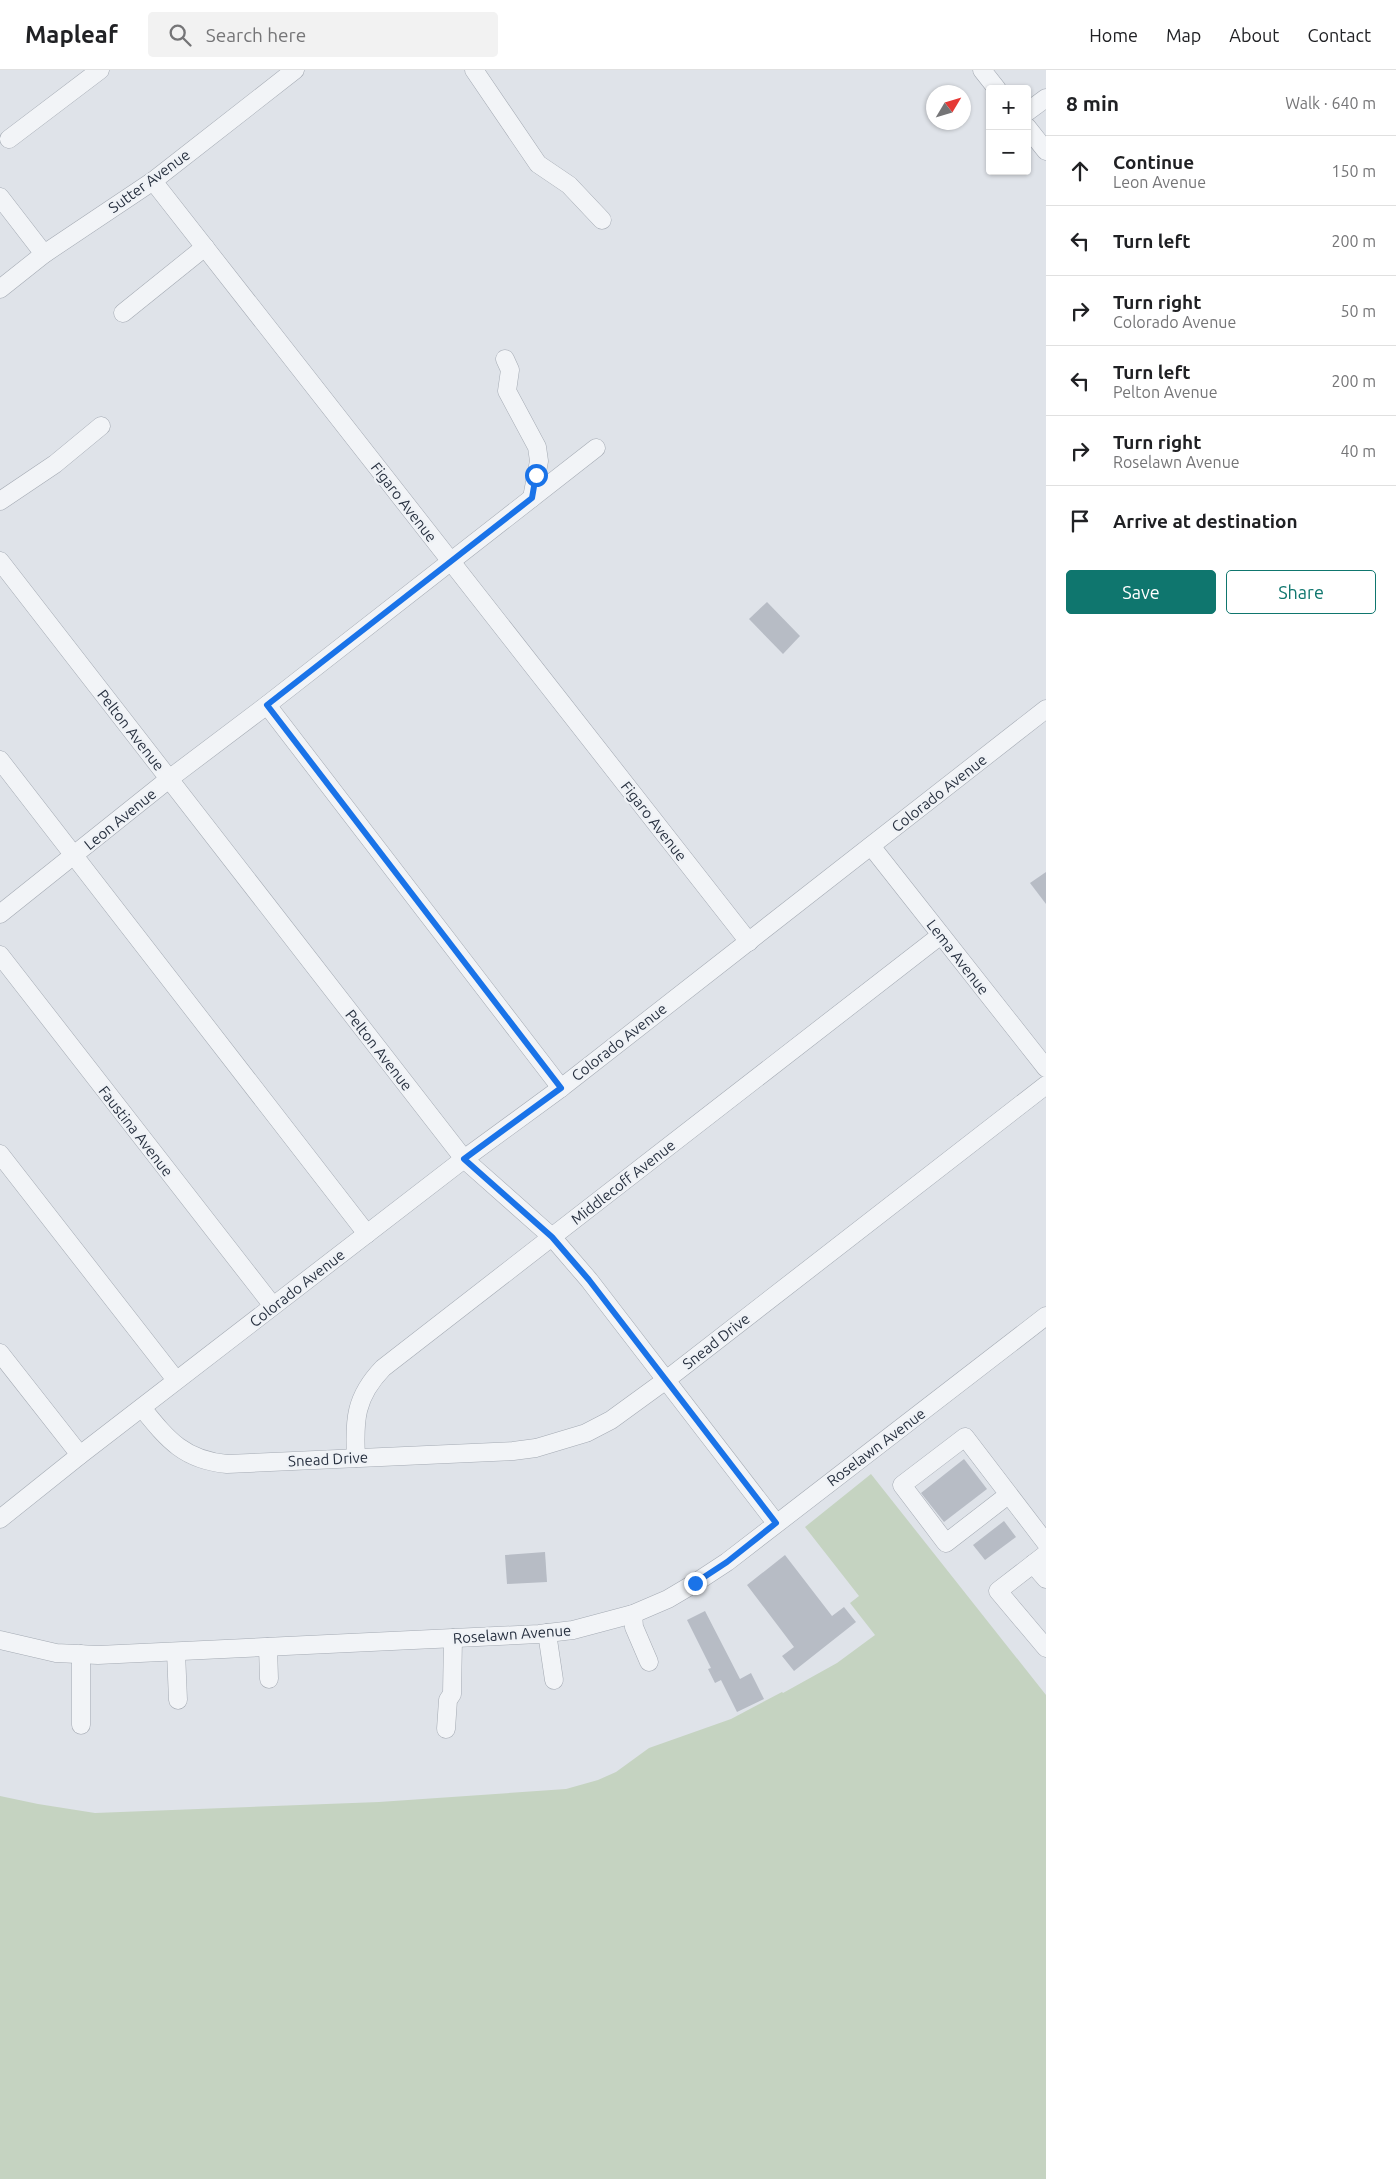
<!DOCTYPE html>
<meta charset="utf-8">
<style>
body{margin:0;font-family:Ubuntu,sans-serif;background:#f2f2f2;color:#202124}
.controls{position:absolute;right:15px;top:15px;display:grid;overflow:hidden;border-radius:5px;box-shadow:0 1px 4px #0004}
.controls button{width:45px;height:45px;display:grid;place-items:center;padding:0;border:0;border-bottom:1px solid #e0e0e0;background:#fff;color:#202124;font:25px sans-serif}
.compass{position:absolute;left:926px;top:15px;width:45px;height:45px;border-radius:50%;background:#fff;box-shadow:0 1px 4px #0004;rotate:52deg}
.stop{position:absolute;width:15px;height:15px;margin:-11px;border:4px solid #1a73e8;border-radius:50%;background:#fff}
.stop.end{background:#1a73e8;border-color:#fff;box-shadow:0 1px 5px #0008}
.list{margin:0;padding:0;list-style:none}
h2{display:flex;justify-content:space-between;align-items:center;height:65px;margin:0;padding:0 20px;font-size:21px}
h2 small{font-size:16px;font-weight:400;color:#757577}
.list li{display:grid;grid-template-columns:32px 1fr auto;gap:15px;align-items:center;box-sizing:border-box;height:70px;padding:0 20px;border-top:1px solid #e0e0e0}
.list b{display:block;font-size:19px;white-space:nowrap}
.list p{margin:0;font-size:16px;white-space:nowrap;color:#757577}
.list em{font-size:16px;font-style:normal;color:#757577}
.actions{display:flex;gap:10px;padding:15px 20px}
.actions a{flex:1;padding:11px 0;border:1px solid #0f766e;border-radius:5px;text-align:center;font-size:18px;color:#0f766e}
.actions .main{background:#0f766e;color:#fff}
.icon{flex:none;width:28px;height:28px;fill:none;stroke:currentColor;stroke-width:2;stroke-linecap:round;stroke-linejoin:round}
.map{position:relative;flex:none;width:1046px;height:2109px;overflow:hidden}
header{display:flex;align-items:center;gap:30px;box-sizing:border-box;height:70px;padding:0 25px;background:#fff;border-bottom:1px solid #e0e0e0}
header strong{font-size:24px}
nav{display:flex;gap:28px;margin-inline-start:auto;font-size:18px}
.search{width:350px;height:45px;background:#f2f2f2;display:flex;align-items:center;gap:12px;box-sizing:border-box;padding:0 18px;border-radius:5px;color:#757577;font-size:19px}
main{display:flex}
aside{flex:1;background:#fff}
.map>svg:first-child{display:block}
.green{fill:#c5d3c1}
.building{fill:#b7bcc5}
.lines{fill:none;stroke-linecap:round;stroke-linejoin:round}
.minor-casing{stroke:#a4aab3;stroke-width:19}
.minor{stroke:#f2f4f7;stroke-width:18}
.route{stroke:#1a73e8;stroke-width:6}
.labels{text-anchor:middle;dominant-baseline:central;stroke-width:4.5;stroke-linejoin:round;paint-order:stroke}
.street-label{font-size:15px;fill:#283140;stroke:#eff2f6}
</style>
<header>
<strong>Mapleaf</strong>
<div class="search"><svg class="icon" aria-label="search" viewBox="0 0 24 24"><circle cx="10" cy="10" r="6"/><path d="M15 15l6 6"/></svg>Search here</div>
<nav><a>Home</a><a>Map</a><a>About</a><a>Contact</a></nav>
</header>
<main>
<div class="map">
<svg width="1046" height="2109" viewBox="0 0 1046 2109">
<rect width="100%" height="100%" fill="#dfe3e9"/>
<!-- green -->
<polygon class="green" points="871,1404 1046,1625 1046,2109 0,2109 0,1726 38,1734 95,1743 379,1732 566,1719 598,1710 616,1702 649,1678 731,1649 782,1622 783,1623 837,1593 875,1565 850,1533 859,1526 805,1457"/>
<!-- building -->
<g class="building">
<polygon points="767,532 800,566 783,584 749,549"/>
<polygon points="1046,802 1046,834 1030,813"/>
<polygon points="964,1389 987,1419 944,1452 921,1423"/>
<polygon points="1004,1451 1016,1467 985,1490 973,1475"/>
<polygon points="545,1482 547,1512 507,1514 505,1485"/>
<polygon points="785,1485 832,1546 844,1537 856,1552 794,1601 782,1586 794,1577 747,1515"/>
<polygon points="705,1541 740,1609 751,1603 764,1629 737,1642 721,1610 715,1613 708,1599 711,1598 687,1550"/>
</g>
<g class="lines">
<defs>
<g id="minor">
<polyline points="474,0 538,94 569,115 602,150"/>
<polyline points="982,0 997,19"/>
<polyline points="1027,42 1046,28"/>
<polyline points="1027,57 1046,81"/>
<polyline points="9,69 100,0"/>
<polyline points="153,111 749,872"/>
<polyline points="0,127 44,184"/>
<polyline points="0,219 44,184 153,111 295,0"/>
<polyline points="123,243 205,177"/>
<polyline points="505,289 510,300 507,321 537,377 539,391 532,428"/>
<polyline points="0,431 55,394 101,356"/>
<polyline points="0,491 464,1089 552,1167 589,1210 776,1453"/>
<polyline points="267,635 561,1018"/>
<polyline points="0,690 367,1164"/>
<polyline points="871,776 1046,998"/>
<polyline points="0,844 169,709 267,635 596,378"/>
<polyline points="0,885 273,1236"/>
<polyline points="0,1084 176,1310"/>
<polyline points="0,1283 80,1385"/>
<path d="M 142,1338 C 168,1370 184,1390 227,1394 L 513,1381 L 536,1378 L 586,1363 L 611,1350 L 666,1310 L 1046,1015"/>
<path d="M 356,1388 C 354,1350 355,1327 383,1298 L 941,865"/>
<polyline points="1008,1425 946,1473 902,1415 965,1367 1046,1473"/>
<polyline points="0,1449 80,1385 464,1089 561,1018 1046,639"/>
<polyline points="1046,1484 998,1521 1046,1578"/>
<polyline points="1033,1494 1046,1509"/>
<polyline points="633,1544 634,1557 649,1592"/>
<polyline points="547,1563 554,1610"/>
<polyline points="0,1570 56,1583 98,1585 539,1564 573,1560 633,1544 668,1529 695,1513 727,1492 1046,1246"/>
<polyline points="268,1577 269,1609"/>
<polyline points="176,1582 178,1630"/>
<polyline points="81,1655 81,1584"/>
<polyline points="446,1659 448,1630 452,1624 453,1568"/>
</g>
</defs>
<!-- minor casing -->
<use href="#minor" class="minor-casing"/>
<!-- minor -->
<use href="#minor" class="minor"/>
</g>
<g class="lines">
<!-- route -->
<polyline class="route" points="536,405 532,428 267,635 561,1018 464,1089 552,1167 589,1210 776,1453 727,1492 695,1513"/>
</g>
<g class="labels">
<!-- street labels -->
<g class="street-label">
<text transform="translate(149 111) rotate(-36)">Sutter Avenue</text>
<text transform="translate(404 432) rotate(52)">Figaro Avenue</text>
<text transform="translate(131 660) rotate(52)">Pelton Avenue</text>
<text transform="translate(939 723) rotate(-38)">Colorado Avenue</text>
<text transform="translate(120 749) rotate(-39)">Leon Avenue</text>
<text transform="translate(654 751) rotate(52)">Figaro Avenue</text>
<text transform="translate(958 887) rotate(52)">Lema Avenue</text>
<text transform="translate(619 972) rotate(-38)">Colorado Avenue</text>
<text transform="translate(379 980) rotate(52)">Pelton Avenue</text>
<text transform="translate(136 1061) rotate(52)">Faustina Avenue</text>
<text transform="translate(623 1112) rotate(-38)">Middlecoff Avenue</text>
<text transform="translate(297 1218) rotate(-38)">Colorado Avenue</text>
<text transform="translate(716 1271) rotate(-38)">Snead Drive</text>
<text transform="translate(876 1377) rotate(-37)">Roselawn Avenue</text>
<text transform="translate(328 1389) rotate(-3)">Snead Drive</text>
<text transform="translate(512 1564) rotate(-4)">Roselawn Avenue</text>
</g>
</g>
</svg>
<div class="controls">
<button>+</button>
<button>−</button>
</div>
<svg class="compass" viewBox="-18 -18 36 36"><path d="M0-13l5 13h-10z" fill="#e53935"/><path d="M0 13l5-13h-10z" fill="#757577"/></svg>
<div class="stop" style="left:536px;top:405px"></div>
<div class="stop end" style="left:695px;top:1513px"></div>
</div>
<aside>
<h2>8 min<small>Walk · 640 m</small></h2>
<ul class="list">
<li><svg class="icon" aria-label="ahead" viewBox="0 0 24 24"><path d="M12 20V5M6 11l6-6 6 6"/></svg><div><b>Continue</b><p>Leon Avenue</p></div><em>150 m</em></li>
<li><svg class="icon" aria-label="left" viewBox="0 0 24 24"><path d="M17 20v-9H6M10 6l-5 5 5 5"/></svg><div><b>Turn left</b></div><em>200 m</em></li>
<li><svg class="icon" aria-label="right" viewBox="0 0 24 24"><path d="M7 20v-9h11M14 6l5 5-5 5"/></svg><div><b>Turn right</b><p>Colorado Avenue</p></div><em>50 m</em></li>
<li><svg class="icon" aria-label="left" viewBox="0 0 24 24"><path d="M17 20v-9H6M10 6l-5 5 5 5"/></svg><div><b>Turn left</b><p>Pelton Avenue</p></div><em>200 m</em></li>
<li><svg class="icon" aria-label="right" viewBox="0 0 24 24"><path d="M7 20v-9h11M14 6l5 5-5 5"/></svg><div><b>Turn right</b><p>Roselawn Avenue</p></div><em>40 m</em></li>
<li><svg class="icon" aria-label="arrive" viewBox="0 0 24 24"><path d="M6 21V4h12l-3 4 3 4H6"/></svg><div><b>Arrive at destination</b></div></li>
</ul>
<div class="actions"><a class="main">Save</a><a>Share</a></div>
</aside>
</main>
